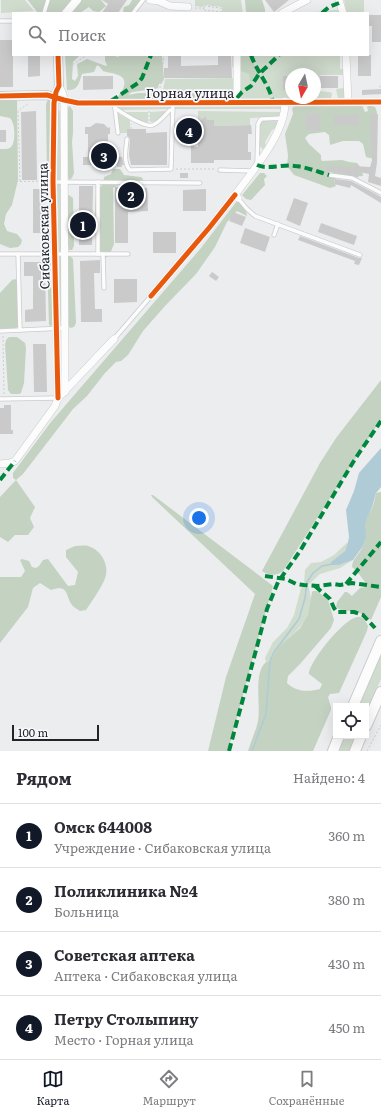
<!DOCTYPE html>
<html lang="ru">
<meta charset="utf-8">
<style>
body{margin:0;font-family:Literata,serif;background:#f2f2f3;color:#2b2b33}
.controls{position:absolute;right:12px;bottom:12px;display:grid;overflow:hidden;border-radius:0px;box-shadow:0 4px 16px #0002}
.controls button{width:36px;height:36px;display:grid;place-items:center;padding:0;border:0;border-bottom:1px solid #e1e1e2;background:#fff;color:#2b2b33;font:20px sans-serif}
.compass{position:absolute;left:285px;top:68px;width:36px;height:36px;border-radius:50%;background:#fff;box-shadow:0 4px 16px #0002;rotate:189deg}
.scale{position:absolute;left:12px;bottom:10px;width:87px;box-sizing:border-box;padding-left:4px;border:2px solid #242426;border-top:0;font-size:11px;line-height:14px;white-space:nowrap;color:#242426;-webkit-text-stroke:3px #f8f9fe;paint-order:stroke}
.you{position:absolute;left:199px;top:518px;width:14px;height:14px;margin:-10px;border:3px solid #fff;border-radius:50%;background:#1a73e8;box-shadow:0 0 0 6px #1a73e833}
.badge{display:grid;place-items:center;width:26px;height:26px;border-radius:50%;background:#111827;color:#fff;font-size:13px;font-weight:700}
.pin{position:absolute;translate:-50% -50%;border:2px solid #fff;box-shadow:0 1px 4px #0006}
.list{margin:0;padding:0;list-style:none}
h2{display:flex;justify-content:space-between;align-items:center;height:52px;margin:0;padding:0 16px;font-size:17px}
h2 small{font-size:13px;font-weight:400;color:#7c7c81}
.list li{display:grid;grid-template-columns:26px 1fr auto;gap:12px;align-items:center;box-sizing:border-box;height:64px;padding:0 16px;border-top:1px solid #e1e1e2}
.list b{display:block;font-size:15px;white-space:nowrap}
.list p{margin:0;font-size:13px;white-space:nowrap;color:#7c7c81}
.list em{font-size:13px;font-style:normal;color:#7c7c81}
.icon{flex:none;width:22px;height:22px;fill:none;stroke:currentColor;stroke-width:2;stroke-linecap:round;stroke-linejoin:round}
.map{position:relative;flex:none;width:381px;height:751px;overflow:hidden}
.search{position:absolute;background:#fff;box-shadow:0 4px 16px #0002;left:12px;right:12px;top:12px;height:44px;display:flex;align-items:center;gap:10px;box-sizing:border-box;padding:0 14px;border-radius:0px;color:#7c7c81;font-size:15px}
.sheet{height:308px;background:#fff}
nav{display:flex;justify-content:space-around;align-items:center;box-sizing:border-box;height:56px;border-top:1px solid #e1e1e2;background:#fff;font-size:11px;color:#7c7c81}
nav a{display:grid;justify-items:center;gap:2px}
nav .on{color:#111827}
.map>svg:first-child{display:block}
.green{fill:#d0dcce;fill-rule:evenodd}
.forest{fill:#c4d2c2}
.water{fill:#aecbd6}
.lines{fill:none;stroke-linecap:round;stroke-linejoin:round}
.stream{stroke:#aecbd6;stroke-width:1.5}
.building{fill:#cbcacb}
.service-casing{stroke:#cacbcd;stroke-width:5}
.minor-casing{stroke:#cacbcd;stroke-width:8}
.tertiary-casing{stroke:#cacbcd;stroke-width:10}
.secondary-casing{stroke:#cacbcd;stroke-width:12}
.path{stroke:#cdcdcf;stroke-width:1;stroke-dasharray:2 2;stroke-linecap:butt}
.service{stroke:#fcfcfd;stroke-width:3.5}
.minor{stroke:#fcfcfd;stroke-width:7}
.tertiary{stroke:#fcfcfd;stroke-width:8}
.secondary{stroke:#fcfcfd;stroke-width:10}
.quiet{stroke:#00873e;stroke-width:4;stroke-dasharray:8 4;stroke-linecap:butt}
.cycleway-casing{stroke:#f8f9fe;stroke-width:8}
.cycleway{stroke:#e8590c;stroke-width:5}
.labels{text-anchor:middle;dominant-baseline:central;stroke-width:3.5;stroke-linejoin:round;paint-order:stroke}
.street-label{font-size:13px;fill:#242426;stroke:#f8f9fe}
</style>
<div class="map">
<svg width="381" height="751" viewBox="0 0 381 751">
<rect width="100%" height="100%" fill="#ecedef"/>
<!-- green -->
<g class="green">
<polygon points="1,0 25,0 34,11 1,13"/>
<polygon points="195,0 241,0 243,13 222,13 222,7 204,5 203,7 195,6"/>
<polygon points="344,0 364,0 364,13 347,13"/>
<polygon points="333,10 338,10 342,13 301,13 328,11"/>
<path d="M 232,55 L 340,55 L 340,69 L 345,69 L 346,97 L 344,98 L 338,98 L 336,89 L 344,88 L 343,75 L 320,75 L 320,81 L 316,81 L 317,91 L 329,92 L 332,93 L 331,99 L 236,99 L 161,101 L 165,79 L 235,78 L 235,68 L 232,67 ZM 291,74 L 315,74 L 315,98 L 291,98 Z"/>
<polygon points="171,105 171,109 119,110 116,106"/>
<polygon points="175,105 281,105 284,109 175,109"/>
<polygon points="56,110 59,110 61,113 62,178 59,180 55,178"/>
<path d="M 166,111 C 163,117 157,122 150,122 L 150,112 Z"/>
<polygon points="198,111 283,112 279,116 276,117 250,118 250,125 214,126 214,120 208,120 205,116 201,120 198,120"/>
<polygon points="126,112 148,112 148,122 141,122"/>
<polygon points="117,113 130,120 130,129 127,129 127,133 119,133"/>
<polygon points="265,120 275,120 279,124 276,128 272,130 265,142 266,146 263,149 260,147 259,124 261,121"/>
<polygon points="59,183 61,184 62,250 59,252 57,251 56,186"/>
<polygon points="59,256 62,258 62,324 59,325 58,257"/>
<path d="M 348,542 L 345,551 L 331,562 L 331,564 L 339,565 L 353,560 L 340,568 L 320,574 L 308,585 C 318,616 300,626 281,646 C 277,650 274,656 270,661 L 266,662 L 265,658 L 273,642 L 287,628 L 294,615 L 301,588 L 304,585 L 305,570 L 311,563 L 321,562 L 334,555 Z"/>
<polygon points="381,654 381,679 366,714 366,706 358,706"/>
<polygon points="345,736 356,736 350,751 338,751"/>
</g>
<!-- forest -->
<g class="forest">
<polygon points="28,0 74,0 61,13 38,13"/>
<polygon points="79,0 101,0 106,6 99,12 93,11 89,7 80,13 68,13"/>
<polygon points="132,0 141,0 140,7 136,13 124,13 123,11 124,7 129,5"/>
<polygon points="245,0 262,0 265,9 265,13 246,13"/>
<path d="M 65,55 L 80,55 L 73,62 L 72,79 L 75,81 L 78,76 L 77,64 L 87,59 L 106,66 L 107,65 L 105,61 L 105,55 L 113,55 L 118,57 L 120,55 L 162,55 L 164,79 L 162,83 L 159,84 L 158,88 L 155,89 L 132,92 L 128,95 L 139,93 L 196,94 L 198,98 L 196,101 L 117,100 C 118,95 121,93 123,89 C 130,73 111,74 103,71 L 100,67 L 97,65 L 94,72 L 82,74 C 79,83 78,91 67,90 Z"/>
<path d="M 238,55 L 250,55 C 253,64 260,73 256,81 L 250,81 L 249,74 L 241,71 L 239,68 Z"/>
<polygon points="48,99 50,99 51,103 52,177 50,180 47,178 46,104"/>
<path d="M 0,100 L 17,100 L 18,180 L 12,205 L 6,214 L 4,224 L 7,231 L 17,234 L 22,240 L 21,244 L 18,247 L 10,248 L 0,244 L 0,149 C 4,149 9,150 12,146 C 16,139 15,123 10,118 L 0,116 Z"/>
<polygon points="299,104 362,105 365,112 368,111 367,107 370,105 375,107 377,112 375,124 374,159 366,157 363,144 359,141 343,141 330,145 329,135 325,132 309,134 305,138 309,144 321,155 321,159 322,161 342,160 349,162 357,163 362,169 363,176 352,177 329,172 328,175 335,177 336,179 334,181 336,186 330,188 294,175 287,166 288,155 285,134 293,114 292,108"/>
<polygon points="70,106 73,111 73,133 72,142 74,173 72,178 69,180 68,177 66,110"/>
<path d="M 113,169 L 120,169 L 124,175 L 141,177 L 143,179 L 143,185 L 118,185 L 113,188 L 114,244 C 112,249 110,256 105,258 C 91,241 95,214 96,193 L 103,184 L 104,177 L 111,174 Z"/>
<polygon points="260,173 264,173 267,176 264,179 265,185 251,200 246,199 242,195"/>
<polygon points="46,183 51,186 52,251 51,253 49,252 48,192 43,184"/>
<polygon points="69,195 73,198 74,246 72,250 69,250 68,244 68,196"/>
<path d="M 237,201 C 241,204 247,211 247,216 L 237,211 L 227,222 L 215,247 L 196,274 L 165,306 L 143,331 L 128,355 L 121,361 L 116,362 L 105,373 L 87,396 L 73,409 L 23,474 L 16,480 L 13,478 L 13,473 L 51,422 L 201,248 Z"/>
<polygon points="50,255 53,255 54,324 51,326 49,325 47,257"/>
<polygon points="68,256 70,256 73,259 76,323 74,327 70,328 68,325"/>
<polygon points="15,279 17,281 18,327 16,328 0,329 0,293 12,280"/>
<polygon points="9,337 17,337 25,343 26,348 24,383 21,393 19,394 11,394 8,390 5,345 6,340"/>
<path d="M 381,380 L 381,419 L 283,571 C 277,576 269,576 262,571 L 320,463 L 336,438 Z"/>
<polygon points="16,480 35,507 30,518 34,527 28,535 15,535 8,542 0,537 0,497"/>
<path d="M 381,492 L 381,597 L 371,620 C 366,617 362,613 356,612 C 349,610 341,612 336,607 L 337,602 L 345,592 L 347,592 L 352,596 L 360,588 L 366,587 L 367,584 C 361,578 359,572 352,567 C 352,559 359,555 362,548 C 367,538 364,535 365,526 C 365,519 369,514 372,508 C 374,503 375,498 376,493 Z"/>
<polygon points="151,495 153,495 273,586 260,632 228,751 208,751 226,677 255,594 152,497"/>
<path d="M 75,546 C 79,546 84,545 88,546 C 102,550 111,567 104,581 C 99,591 92,601 86,610 L 80,611 C 77,609 73,607 72,605 C 65,595 69,584 51,590 L 40,583 L 33,588 L 28,607 L 0,643 L 0,577 L 21,577 L 25,571 L 20,560 L 22,559 L 29,561 L 32,567 L 36,568 L 39,566 L 43,560 L 48,559 L 68,586 L 75,585 L 78,572 L 66,557 L 66,550 Z"/>
<path d="M 313,591 L 317,591 L 328,600 L 334,620 L 331,628 L 300,664 L 288,676 L 287,683 C 296,692 308,692 320,689 L 322,684 L 309,674 C 309,662 347,614 360,617 C 364,618 366,622 368,626 L 367,631 L 339,693 L 330,694 L 328,697 L 331,707 L 331,710 L 313,751 L 248,751 C 251,741 256,731 258,721 C 261,705 253,673 266,662 L 270,661 L 279,647 L 300,628 L 308,615 L 312,592 Z"/>
</g>
<!-- water -->
<polygon class="water" points="381,448 381,487 376,493 372,507 367,518 365,526 366,537 363,546 353,560 339,565 331,565 331,562 345,551 348,542 349,537 346,510 354,491 359,473"/>
<g class="lines">
<!-- stream -->
<polyline class="stream" points="252,751 266,714 270,661 274,652 299,619 305,598 307,582 313,573 322,566 332,564"/>
</g>
<!-- building -->
<g class="building">
<polygon points="102,0 127,0 118,13 102,13 108,4"/>
<polygon points="265,0 289,0 274,12"/>
<polygon points="368,15 381,15 381,42 372,42 372,26 368,26"/>
<rect x="0" y="40" width="13" height="47"/>
<polygon points="28,55 40,55 40,76 28,77"/>
<polygon points="168,55 181,55 181,66 218,65 218,55 231,55 232,78 164,78 164,68 168,68"/>
<rect x="358" y="55" width="13" height="21"/>
<polygon points="83,76 113,76 113,89 83,90"/>
<rect x="283" y="76" width="8" height="14"/>
<rect x="320" y="76" width="18" height="12"/>
<polygon points="381,89 381,94 362,95 362,90"/>
<polygon points="36,111 37,180 22,180 21,112"/>
<polygon points="306,114 320,114 320,131 306,130"/>
<polygon points="370,114 378,114 377,163 375,176 381,178 381,186 368,182 369,174 359,172 358,178 353,175 326,170 327,165 353,168 353,166 370,167 372,160"/>
<rect x="334" y="115" width="25" height="10"/>
<polygon points="205,116 208,120 214,120 214,126 251,125 252,134 248,134 248,152 251,152 251,160 214,160 214,163 191,163 191,146 198,147 197,120 201,120"/>
<polygon points="96,123 104,124 108,128 110,127 110,134 108,134 108,156 122,157 124,165 122,165 122,167 117,167 117,165 83,165 83,157 88,157 88,134 85,134 85,127 90,127"/>
<polygon points="127,129 146,129 146,133 167,132 167,165 131,165 129,155 130,139 129,137 127,136"/>
<rect x="0" y="130" width="6" height="12"/>
<rect x="180" y="173" width="8" height="5"/>
<polygon points="335,179 351,181 376,194 381,197 381,203 351,185 350,188 334,184"/>
<polygon points="79,186 93,186 92,245 79,245 79,218 76,218 76,211 79,211"/>
<polygon points="115,187 126,187 126,191 137,191 137,188 147,188 148,211 128,212 128,243 115,243"/>
<polygon points="33,189 43,189 44,233 33,233"/>
<polygon points="206,189 206,211 183,211 183,190"/>
<polygon points="294,198 308,203 300,226 286,220"/>
<polygon points="233,212 246,217 242,226 229,221"/>
<polygon points="321,223 357,236 354,245 318,232"/>
<polygon points="245,228 270,237 265,252 240,243"/>
<rect x="153" y="232" width="23" height="21"/>
<polygon points="300,236 359,258 362,258 359,265 354,264 355,261 298,240"/>
<polygon points="100,260 100,273 94,273 95,309 102,309 102,322 81,322 80,261"/>
<polygon points="24,262 45,262 46,321 25,322 25,310 33,309 33,276 24,276"/>
<polygon points="212,272 219,277 216,281 209,276"/>
<polygon points="114,279 137,279 137,302 114,303"/>
<polygon points="33,344 46,344 47,392 34,392"/>
<polygon points="4,405 11,405 11,430 13,430 13,434 0,434 0,408 4,408"/>
</g>
<g class="lines">
<defs>
<g id="service">
<polyline points="44,13 48,0"/>
<polyline points="133,13 143,0"/>
<polyline points="0,21 13,21"/>
<path d="M 114,103 L 115,108 C 123,113 144,128 153,125 C 160,122 165,115 170,110"/>
<polyline points="115,108 118,133"/>
<path d="M 127,139 C 126,148 123,163 130,170 L 171,169 L 173,103"/>
<polyline points="257,164 258,124 261,119 283,118"/>
<polyline points="220,170 252,171"/>
<polyline points="329,175 352,178 381,193"/>
<polyline points="53,182 200,183"/>
<polyline points="98,182 98,254"/>
<polyline points="238,198 247,209 255,216 360,255"/>
<polyline points="274,235 278,224"/>
<polyline points="0,254 128,254"/>
<polyline points="18,254 20,330"/>
<polyline points="103,254 104,288"/>
<polyline points="0,331 65,328"/>
<polyline points="114,339 151,296"/>
<polyline points="0,399 58,398"/>
</g>
<g id="minor">
<polyline points="150,0 159,1 170,6 188,7"/>
<polyline points="339,0 343,13"/>
<polyline points="282,13 307,0"/>
<polyline points="346,55 348,101"/>
<polyline points="59,86 63,94 64,100 65,392"/>
<polyline points="55,97 53,182 58,398"/>
<polyline points="64,100 78,103 381,102"/>
<polyline points="237,102 237,55"/>
<path d="M 238,198 L 235,195 C 253,170 286,133 285,101"/>
<polyline points="151,296 209,228 235,195"/>
<polyline points="0,464 10,463 15,461 55,406 58,398 114,339"/>
</g>
<g id="tertiary">
<polyline points="66,13 77,0"/>
<polyline points="0,96 47,95 64,100"/>
<polyline points="55,97 59,86 58,55"/>
</g>
<g id="secondary">
<polyline points="353,706 381,641"/>
<polyline points="366,726 381,692"/>
<polyline points="333,751 339,736"/>
<polyline points="355,751 361,736"/>
</g>
</defs>
<!-- service casing -->
<use href="#service" class="service-casing"/>
<!-- minor casing -->
<use href="#minor" class="minor-casing"/>
<!-- tertiary casing -->
<use href="#tertiary" class="tertiary-casing"/>
<!-- secondary casing -->
<use href="#secondary" class="secondary-casing"/>
<!-- path -->
<g class="path">
<polyline points="28,0 38,13"/>
<polygon points="204,6 221,8 221,12 203,10"/>
<polyline points="195,8 204,8"/>
<polyline points="66,69 87,55"/>
<polyline points="378,95 378,90 381,85"/>
<polyline points="159,96 164,55"/>
<polyline points="149,111 149,121"/>
<polyline points="131,129 131,124"/>
<polyline points="176,169 214,169"/>
<polyline points="20,181 18,111 29,103"/>
<polyline points="0,182 46,181"/>
<polyline points="3,336 4,395"/>
<polyline points="367,751 381,725"/>
</g>
<!-- service -->
<use href="#service" class="service"/>
<!-- minor -->
<use href="#minor" class="minor"/>
<!-- tertiary -->
<use href="#tertiary" class="tertiary"/>
<!-- secondary -->
<use href="#secondary" class="secondary"/>
<!-- quiet -->
<g class="quiet">
<polyline points="322,13 329,7 339,3"/>
<path d="M 251,55 C 257,72 269,84 273,102"/>
<polyline points="237,98 242,92 251,86 259,74 279,55"/>
<polyline points="111,101 138,83 142,78 151,55"/>
<path d="M 257,165 C 268,170 283,164 295,166 C 307,167 318,172 329,175"/>
<polyline points="0,480 15,461"/>
<polyline points="265,576 286,579 296,584 304,585 318,586 334,584 340,585 352,583 381,587"/>
<polyline points="346,584 381,542"/>
<polyline points="315,586 330,599 334,608 337,612 354,612 363,615 375,628"/>
<polyline points="229,751 267,609 278,582 300,551 355,459 381,421"/>
</g>
<defs>
<g id="cycleway">
<polyline points="0,96 47,95 64,100 78,103 381,102"/>
<polyline points="151,296 209,228 235,195"/>
<polyline points="58,398 53,182 54,103 56,92 59,86 58,55"/>
</g>
</defs>
<!-- cycleway casing -->
<use href="#cycleway" class="cycleway-casing"/>
<!-- cycleway -->
<use href="#cycleway" class="cycleway"/>
</g>
<g class="labels">
<!-- street labels -->
<g class="street-label">
<text x="190" y="92">Горная улица</text>
<text transform="translate(43 226) rotate(-91)">Сибаковская улица</text>
</g>
</g>
</svg>
<div class="controls">
<button><svg class="icon" aria-label="locate" viewBox="0 0 24 24"><circle cx="12" cy="12" r="6"/><path d="M12 2v4M12 18v4M2 12h4M18 12h4"/></svg></button>
</div>
<svg class="compass" viewBox="-18 -18 36 36"><path d="M0-13l5 13h-10z" fill="#e53935"/><path d="M0 13l5-13h-10z" fill="#7c7c81"/></svg>
<div class="scale">100 m</div>
<div class="you"></div>
<div class="pin badge" style="left:83px;top:225px">1</div>
<div class="pin badge" style="left:131px;top:195px">2</div>
<div class="pin badge" style="left:104px;top:156px">3</div>
<div class="pin badge" style="left:189px;top:131px">4</div>
<div class="search"><svg class="icon" aria-label="search" viewBox="0 0 24 24"><circle cx="10" cy="10" r="6"/><path d="M15 15l6 6"/></svg>Поиск</div>
</div>
<section class="sheet">
<h2>Рядом<small>Найдено: 4</small></h2>
<ul class="list">
<li><span class="badge">1</span><div><b>Омск 644008</b><p>Учреждение · Сибаковская улица</p></div><em>360 m</em></li>
<li><span class="badge">2</span><div><b>Поликлиника №4</b><p>Больница</p></div><em>380 m</em></li>
<li><span class="badge">3</span><div><b>Советская аптека</b><p>Аптека · Сибаковская улица</p></div><em>430 m</em></li>
<li><span class="badge">4</span><div><b>Петру Столыпину</b><p>Место · Горная улица</p></div><em>450 m</em></li>
</ul>
</section>
<nav>
<a class="on"><svg class="icon" aria-label="map" viewBox="0 0 24 24"><path d="M3 6l6-2 6 2 6-2v14l-6 2-6-2-6 2zM9 4v14M15 6v14"/></svg>Карта</a>
<a><svg class="icon" aria-label="directions" viewBox="0 0 24 24"><path d="M12 3l9 9-9 9-9-9zM9 14v-3h6M13 9l2 2-2 2"/></svg>Маршрут</a>
<a><svg class="icon" aria-label="saved" viewBox="0 0 24 24"><path d="M7 4h10v16l-5-4-5 4z"/></svg>Сохранённые</a>
</nav>
